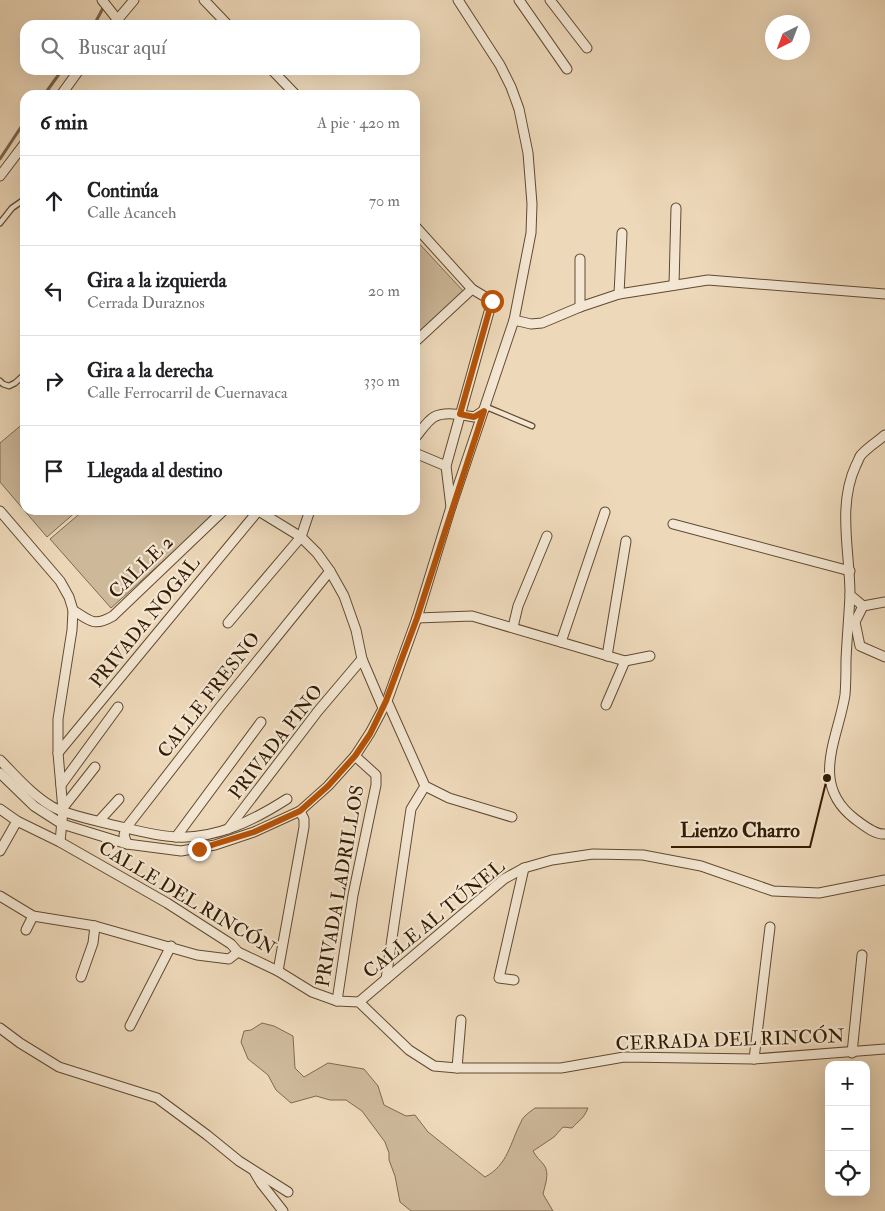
<!DOCTYPE html>
<html lang="es">
<meta charset="utf-8">
<style>
body{margin:0;font-family:"IM FELL Double Pica",serif;background:#f2f2f2;color:#202124}
.controls{position:absolute;right:15px;bottom:15px;display:grid;overflow:hidden;border-radius:10px;box-shadow:0 5px 20px #0002}
.controls button{width:45px;height:45px;display:grid;place-items:center;padding:0;border:0;border-bottom:1px solid #e0e0e0;background:#fff;color:#202124;font:25px sans-serif}
.compass{position:absolute;left:765px;top:15px;width:45px;height:45px;border-radius:50%;background:#fff;box-shadow:0 5px 20px #0002;rotate:222deg}
.stop{position:absolute;width:15px;height:15px;margin:-11px;border:4px solid #b45309;border-radius:50%;background:#fff}
.stop.end{background:#b45309;border-color:#fff;box-shadow:0 1px 5px #0008}
.list{margin:0;padding:0;list-style:none}
h2{display:flex;justify-content:space-between;align-items:center;height:65px;margin:0;padding:0 20px;font-size:21px}
h2 small{font-size:16px;font-weight:400;color:#757577}
.list li{display:grid;grid-template-columns:32px 1fr auto;gap:15px;align-items:center;box-sizing:border-box;height:90px;padding:0 20px;border-top:1px solid #e0e0e0}
.list b{display:block;font-size:19px;white-space:nowrap}
.list p{margin:0;font-size:16px;white-space:nowrap;color:#757577}
.list em{font-size:16px;font-style:normal;color:#757577}
.icon{flex:none;width:28px;height:28px;fill:none;stroke:currentColor;stroke-width:2;stroke-linecap:round;stroke-linejoin:round}
.map{position:relative;flex:none;width:885px;height:1211px;overflow:hidden}
.search{position:absolute;background:#fff;box-shadow:0 5px 20px #0002;left:20px;top:20px;width:400px;height:55px;display:flex;align-items:center;gap:12px;box-sizing:border-box;padding:0 18px;border-radius:15px;color:#757577;font-size:19px}
.panel{position:absolute;background:#fff;box-shadow:0 5px 20px #0002;left:20px;top:90px;width:400px;height:425px;border-radius:15px}
.map>svg:first-child{display:block}
.green{fill:#cdb89a;stroke:#80694e}
.lines{fill:none;stroke-linecap:round;stroke-linejoin:round}
.stream{stroke:#7c654b;stroke-width:3}
.service-casing{stroke:#614a30;stroke-width:7}
.minor-casing{stroke:#614a30;stroke-width:11}
.service{stroke:#f3e6d2;stroke-width:4.5}
.minor{stroke:#f3e6d2;stroke-width:9}
.route{stroke:#b45309;stroke-width:6}
.labels{text-anchor:middle;dominant-baseline:central;stroke-width:4.5;stroke-linejoin:round;paint-order:stroke}
.street-label{font-size:19px;fill:#321a02;stroke:#f3e6d2}
.leader{fill:none;stroke:#321a02;stroke-width:2}
.callout-dot{fill:#321a02;stroke:#f3e6d2;stroke-width:2}
.callout-label{font-size:20px;text-anchor:middle;font-weight:bold;fill:#321a02;stroke:#f3e6d2;stroke-width:4.5;stroke-linejoin:round;paint-order:stroke}
</style>
<div class="map">
<svg width="885" height="1211" viewBox="0 0 885 1211">
<rect width="100%" height="100%" fill="#edd8b9"/>
<filter id="stains"><feTurbulence type="fractalNoise" baseFrequency=".004" numOctaves="4"/><feColorMatrix values="0 0 0 0 .2 0 0 0 0 .09 0 0 0 0 .02 0 0 0 .5 -.17"/></filter>
<radialGradient id="worn" r=".72"><stop offset=".6" stop-color="#630" stop-opacity="0"/><stop offset="1" stop-color="#630" stop-opacity=".3"/></radialGradient>
<!-- green -->
<g class="green">
<polygon points="415,239 465,293 415,340"/>
<polygon points="25,422 25,510 78,510 47,537 0,482 0,443"/>
<polygon points="84,510 220,510 111,608 50,539"/>
<path d="M 262,1023 L 274,1026 L 293,1036 L 295,1068 L 304,1077 L 328,1063 L 364,1069 L 378,1086 L 384,1105 L 406,1116 L 415,1115 L 428,1132 L 485,1177 C 508,1165 510,1143 521,1122 C 523,1116 530,1112 535,1108 L 588,1108 C 583,1120 579,1120 572,1128 L 563,1127 L 554,1137 L 533,1151 C 536,1157 540,1160 544,1165 C 550,1173 545,1185 543,1194 L 553,1211 L 411,1211 L 400,1202 L 395,1176 L 389,1160 L 389,1153 L 385,1142 L 362,1111 L 346,1100 L 330,1100 L 316,1096 L 291,1103 L 276,1090 L 268,1075 L 248,1059 L 241,1042 L 244,1031 L 251,1030 Z"/>
</g>
<g class="lines">
<!-- stream -->
<g class="stream">
<polyline points="94,25 103,8"/>
<polyline points="44,95 62,70"/>
<polyline points="0,159 25,121"/>
</g>
<defs>
<g id="service">
<polyline points="0,223 12,208 25,199"/>
<polyline points="0,381 3,384 9,386 15,383 25,374"/>
<polyline points="485,410 489,408 532,426"/>
</g>
<g id="minor">
<polyline points="102,0 117,19"/>
<polyline points="204,0 228,25"/>
<polyline points="519,0 567,69"/>
<polyline points="550,0 587,48"/>
<polyline points="113,25 134,0"/>
<polyline points="272,70 296,95"/>
<polyline points="61,95 79,70"/>
<polyline points="0,176 25,143"/>
<polyline points="415,226 472,289 492,301 446,466 451,507"/>
<polyline points="674,285 676,208"/>
<polyline points="619,294 622,233"/>
<polyline points="580,307 580,259"/>
<polyline points="514,320 531,324 542,323 580,307 619,294 708,280 885,294"/>
<polyline points="415,342 472,289"/>
<path d="M 415,438 C 421,431 427,421 434,417 C 445,411 463,415 474,417 L 483,411"/>
<polyline points="415,453 446,466"/>
<polyline points="257,510 301,537 317,553 330,571 344,596 356,630 362,659 383,708"/>
<polyline points="0,511 60,581 69,597 73,610 72,630 58,719 58,753 63,810 60,842"/>
<polyline points="673,524 850,571"/>
<path d="M 850,595 C 849,616 847,638 846,660 C 846,671 846,683 845,695 C 838,739 809,784 855,819 C 863,825 875,835 885,834"/>
<path d="M 863,606 L 850,595 C 850,551 837,506 856,465 C 858,462 859,457 861,455 C 868,447 878,441 885,435"/>
<polyline points="863,606 855,622 860,646 885,657"/>
<polyline points="863,606 885,602"/>
<path d="M 73,610 C 90,621 94,627 113,616 L 224,510"/>
<polyline points="417,618 472,616 625,661 650,656"/>
<polyline points="228,623 301,537 310,510"/>
<polyline points="513,627 518,606 547,536"/>
<polyline points="561,642 605,512"/>
<polyline points="607,656 626,541"/>
<polyline points="387,701 425,786 449,798 512,817"/>
<polyline points="606,705 625,661"/>
<polyline points="58,753 258,511"/>
<path d="M 0,760 C 16,776 31,794 51,806 C 64,814 93,820 109,824 C 131,829 154,836 176,837 C 217,839 254,820 287,799"/>
<polyline points="0,773 34,806 62,824 127,844 181,851 215,845 254,832 300,811 328,786 355,756 370,733 387,701 417,618 451,507 514,320 531,233 532,204 528,153 519,109 511,87 500,65 458,0"/>
<polyline points="61,785 118,707"/>
<polyline points="0,809 17,821 60,842 167,903 231,944 238,952 278,971 312,992 337,1001 359,1002 409,1050 434,1066 457,1068 561,1068 624,1057 754,1059 885,1049"/>
<polyline points="62,809 95,767"/>
<polyline points="99,821 119,799"/>
<polyline points="228,829 318,711 362,659"/>
<polyline points="176,837 261,722"/>
<polyline points="127,844 124,835 126,828 220,707 330,571"/>
<polyline points="0,851 17,821"/>
<polyline points="0,896 33,916 95,926 197,955 229,959 238,952"/>
<polyline points="26,930 33,916"/>
<polyline points="278,971 304,827 304,819 300,811"/>
<polyline points="81,977 93,943 95,926"/>
<polyline points="386,979 411,809 425,786"/>
<polyline points="514,980 499,978 524,868"/>
<polyline points="337,1001 353,895 376,785 376,775 355,756"/>
<polyline points="359,1002 504,879 524,868 552,860 593,854 643,855 701,866 773,891 819,893 885,880"/>
<polyline points="130,1026 171,946"/>
<polyline points="0,1028 20,1043 59,1067 157,1098 207,1135 239,1161 288,1192"/>
<polyline points="852,1053 862,955"/>
<polyline points="754,1059 770,927"/>
<polyline points="457,1068 461,1020"/>
<polyline points="255,1173 261,1183 283,1211"/>
</g>
</defs>
<!-- service casing -->
<use href="#service" class="service-casing"/>
<!-- minor casing -->
<use href="#minor" class="minor-casing"/>
<!-- service -->
<use href="#service" class="service"/>
<!-- minor -->
<use href="#minor" class="minor"/>
</g>
<g class="lines">
<!-- route -->
<polyline class="route" points="199,849 254,832 300,811 328,786 355,756 370,734 386,701 417,618 484,411 474,417 460,414 492,301"/>
</g>
<g class="labels">
<!-- street labels -->
<g class="street-label">
<text transform="translate(141 567) rotate(-44)">CALLE 2</text>
<text transform="translate(145 622) rotate(-51)">PRIVADA NOGAL</text>
<text transform="translate(209 695) rotate(-52)">CALLE FRESNO</text>
<text transform="translate(276 742) rotate(-52)">PRIVADA PINO</text>
<text transform="translate(340 886) rotate(-80)">PRIVADA LADRILLOS</text>
<text transform="translate(187 898) rotate(31)">CALLE DEL RINCÓN</text>
<text transform="translate(434 919) rotate(-39)">CALLE AL TÚNEL</text>
<text transform="translate(730 1040) rotate(-2)">CERRADA DEL RINCÓN</text>
</g>
</g>
<!-- callouts -->
<path class="leader" d="M827 778L810 847H671"/>
<circle class="callout-dot" cx="827" cy="778" r="5"/>
<g class="callout-label">
<text x="740" y="837">Lienzo Charro</text>
</g>
<rect width="100%" height="100%" filter="url(#stains)"/>
<rect width="100%" height="100%" fill="url(#worn)"/>
</svg>
<div class="controls">
<button>+</button>
<button>−</button>
<button><svg class="icon" aria-label="locate" viewBox="0 0 24 24"><circle cx="12" cy="12" r="6"/><path d="M12 2v4M12 18v4M2 12h4M18 12h4"/></svg></button>
</div>
<svg class="compass" viewBox="-18 -18 36 36"><path d="M0-13l5 13h-10z" fill="#e53935"/><path d="M0 13l5-13h-10z" fill="#757577"/></svg>
<div class="stop" style="left:492px;top:301px"></div>
<div class="stop end" style="left:199px;top:849px"></div>
<div class="search"><svg class="icon" aria-label="search" viewBox="0 0 24 24"><circle cx="10" cy="10" r="6"/><path d="M15 15l6 6"/></svg>Buscar aquí</div>
<section class="panel">
<h2>6 min<small>A pie · 420 m</small></h2>
<ul class="list">
<li><svg class="icon" aria-label="ahead" viewBox="0 0 24 24"><path d="M12 20V5M6 11l6-6 6 6"/></svg><div><b>Continúa</b><p>Calle Acanceh</p></div><em>70 m</em></li>
<li><svg class="icon" aria-label="left" viewBox="0 0 24 24"><path d="M17 20v-9H6M10 6l-5 5 5 5"/></svg><div><b>Gira a la izquierda</b><p>Cerrada Duraznos</p></div><em>20 m</em></li>
<li><svg class="icon" aria-label="right" viewBox="0 0 24 24"><path d="M7 20v-9h11M14 6l5 5-5 5"/></svg><div><b>Gira a la derecha</b><p>Calle Ferrocarril de Cuernavaca</p></div><em>330 m</em></li>
<li><svg class="icon" aria-label="arrive" viewBox="0 0 24 24"><path d="M6 21V4h12l-3 4 3 4H6"/></svg><div><b>Llegada al destino</b></div></li>
</ul>
</section>
</div>
